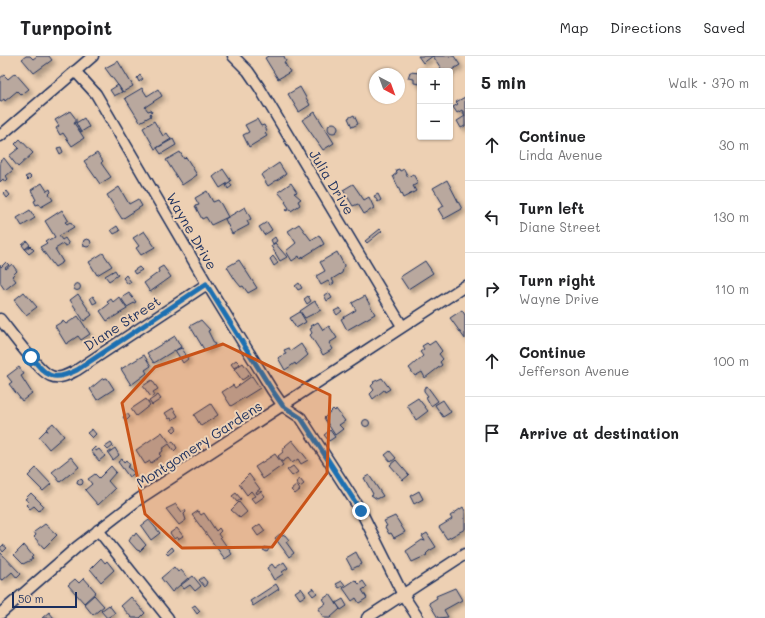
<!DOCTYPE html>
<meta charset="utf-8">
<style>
body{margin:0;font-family:Mali,sans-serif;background:#f2f2f2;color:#202124}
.controls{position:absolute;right:12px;top:12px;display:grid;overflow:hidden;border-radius:4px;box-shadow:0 1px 3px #0004}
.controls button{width:36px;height:36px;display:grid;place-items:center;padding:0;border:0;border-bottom:1px solid #e0e0e0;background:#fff;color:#202124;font:20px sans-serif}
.compass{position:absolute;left:369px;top:12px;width:36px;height:36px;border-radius:50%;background:#fff;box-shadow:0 1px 3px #0004;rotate:139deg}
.scale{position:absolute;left:12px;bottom:10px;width:65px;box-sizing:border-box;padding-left:4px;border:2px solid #1b2f5e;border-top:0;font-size:11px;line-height:14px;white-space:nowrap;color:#1b2f5e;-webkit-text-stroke:3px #edd0b3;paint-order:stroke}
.stop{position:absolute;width:12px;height:12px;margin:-9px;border:3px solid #1f6fb2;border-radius:50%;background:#fff}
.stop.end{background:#1f6fb2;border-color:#fff;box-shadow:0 1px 4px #0008}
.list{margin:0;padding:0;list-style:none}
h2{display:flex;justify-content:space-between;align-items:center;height:52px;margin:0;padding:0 16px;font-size:17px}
h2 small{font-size:13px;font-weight:400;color:#757577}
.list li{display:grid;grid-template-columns:26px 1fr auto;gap:12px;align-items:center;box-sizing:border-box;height:72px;padding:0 16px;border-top:1px solid #e0e0e0}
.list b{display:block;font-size:15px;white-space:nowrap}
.list p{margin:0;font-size:13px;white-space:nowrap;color:#757577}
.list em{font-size:13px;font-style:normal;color:#757577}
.icon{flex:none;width:22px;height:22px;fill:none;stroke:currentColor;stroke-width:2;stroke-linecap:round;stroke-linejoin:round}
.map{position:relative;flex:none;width:465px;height:562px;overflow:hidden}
header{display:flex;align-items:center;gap:24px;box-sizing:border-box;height:56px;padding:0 20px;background:#fff;border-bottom:1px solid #e0e0e0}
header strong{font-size:19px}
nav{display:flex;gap:22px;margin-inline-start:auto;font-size:14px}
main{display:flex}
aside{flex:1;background:#fff}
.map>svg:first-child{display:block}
.building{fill:#b9a89e;stroke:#1b2f5e;filter:url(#shadow)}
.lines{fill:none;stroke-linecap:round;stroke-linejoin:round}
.minor-casing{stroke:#1b2f5e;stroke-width:13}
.minor{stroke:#edd0b3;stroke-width:10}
.route{stroke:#1f6fb2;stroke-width:5}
.marked{fill:#c95318;fill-opacity:0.2;stroke:#c95318;stroke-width:3;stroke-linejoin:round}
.labels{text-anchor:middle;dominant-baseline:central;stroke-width:4;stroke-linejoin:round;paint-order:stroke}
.street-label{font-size:14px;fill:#1b2f5e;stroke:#edd0b3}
</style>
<header>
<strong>Turnpoint</strong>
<nav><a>Map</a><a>Directions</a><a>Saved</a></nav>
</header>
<main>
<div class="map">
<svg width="465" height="562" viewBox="0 0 465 562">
<defs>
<filter id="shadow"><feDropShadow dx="3.5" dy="3.5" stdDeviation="2" flood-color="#0004"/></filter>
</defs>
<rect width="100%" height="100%" fill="#edd0b3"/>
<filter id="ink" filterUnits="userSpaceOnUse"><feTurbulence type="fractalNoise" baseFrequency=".025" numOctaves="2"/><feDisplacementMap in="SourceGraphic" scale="8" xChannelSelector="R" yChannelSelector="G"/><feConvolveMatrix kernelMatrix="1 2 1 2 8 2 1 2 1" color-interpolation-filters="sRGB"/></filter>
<g filter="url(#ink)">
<!-- building -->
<g class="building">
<polygon points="26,0 30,0 33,3 37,0 49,0 52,4 34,17 22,3"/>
<polygon points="268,0 284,0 286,5 284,6 290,16 278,23 265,2"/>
<polygon points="418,0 454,0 460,9 450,15 447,15 445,13 442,14 433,0 423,7"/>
<polygon points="118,5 133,30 123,36 105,12"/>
<polygon points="410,16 420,17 420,28 414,27 414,23 408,22"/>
<polygon points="15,17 29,33 21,39 17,35 5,45 4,43 0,46 0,22 4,19 8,23"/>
<polygon points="140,19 143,23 139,26 137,22"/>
<polygon points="118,29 122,36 114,40 110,34"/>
<polygon points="300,31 310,49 299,56 288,38"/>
<polygon points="142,32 147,40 158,33 162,40 145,51 148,55 151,54 152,56 150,58 151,60 140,66 125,42"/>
<polygon points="465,41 465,60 462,54 457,57 453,51 458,48 456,46"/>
<polygon points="70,55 76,63 76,66 74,67 84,82 72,90 63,77 60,79 56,72 59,70 55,64"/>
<polygon points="315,56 334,87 323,94 302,64"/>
<polygon points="354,59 358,68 352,71 348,62"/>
<polygon points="465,60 465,70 461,72 457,65"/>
<polygon points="84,62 89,71 81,76 76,67"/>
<polygon points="257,63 261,70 264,69 267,75 265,77 267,80 249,91 243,79 249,76 245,69"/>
<polygon points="154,65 163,80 167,77 171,83 155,93 143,72"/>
<circle cx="333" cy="72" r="5"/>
<polygon points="20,83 33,97 18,111 9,100 19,92 15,88"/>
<polygon points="173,83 176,89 161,98 157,92"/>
<polygon points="61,91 63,96 60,98 57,92"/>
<polygon points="180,96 184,103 186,101 197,119 182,129 166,104"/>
<polygon points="97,97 103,105 101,107 111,121 100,128 84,105"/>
<polygon points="4,102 13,114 6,120 8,123 5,126 3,123 0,126 0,105"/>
<polygon points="279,107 286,118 268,130 261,119"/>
<polygon points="223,113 231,125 220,132 213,121"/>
<polygon points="399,113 400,115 404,113 408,121 413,118 418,127 413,130 416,135 403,142 393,120 397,117 396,114"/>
<polygon points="29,119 31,121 28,124 25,121"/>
<polygon points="447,124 462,153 444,163 438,153 444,150 433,132"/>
<polygon points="42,127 47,135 50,133 51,136 49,138 53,144 41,151 39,148 36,149 34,145 36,144 31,134"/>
<polygon points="230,127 232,130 228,133 226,129"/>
<polygon points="291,127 297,136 294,137 301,143 298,145 300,149 291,155 290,153 286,155 286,154 289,152 285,146 286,145 278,136"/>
<polygon points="353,128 364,144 369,141 374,152 364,158 358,148 353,150 343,134"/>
<polygon points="119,131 129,148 138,143 142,150 122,163 107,139"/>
<polygon points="7,135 10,139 7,142 4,138"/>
<polygon points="207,135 213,146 218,144 221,148 228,161 211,169 206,161 202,163 195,150 199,149 195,142"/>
<polygon points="378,138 381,144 378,146 374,140"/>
<polygon points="245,151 251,163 247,165 249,169 232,178 225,163"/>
<polygon points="30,154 35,162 22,170 17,162"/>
<polygon points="62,154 68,164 65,166 67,168 70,166 74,171 59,180 62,184 65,182 69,188 66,190 63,188 55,193 63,206 55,211 40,191 47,187 45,185 48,183 51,184 55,181 45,165"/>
<polygon points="267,166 272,174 264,179 259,171"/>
<polygon points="299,168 311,184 319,179 324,188 300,203 299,200 292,205 286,195 296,187 288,175"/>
<polygon points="117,170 120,175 114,178 111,174"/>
<polygon points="380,173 382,175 367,187 365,185"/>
<polygon points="144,175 155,191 141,199 136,192 139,190 133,182"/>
<polygon points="275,181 277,185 273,188 271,184"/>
<circle cx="87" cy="187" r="4"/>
<polygon points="27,185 30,189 25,193 22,189"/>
<polygon points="275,187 287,201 280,205 271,190"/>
<polygon points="30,190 34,194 29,198 25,194"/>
<polygon points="337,196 344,209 342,217 332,223 334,227 331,229 328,225 321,229 316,220 325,215 320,206"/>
<polygon points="103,197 112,210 97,219 89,206"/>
<polygon points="273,200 278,207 274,210 270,203"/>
<polygon points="239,204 257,232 248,237 243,230 241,231 236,225 227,211"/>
<polygon points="425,205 433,217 408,233 400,221"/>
<polygon points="6,206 9,209 5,212 6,213 12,208 17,215 12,220 16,225 5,234 0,227 0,209 1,211"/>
<polygon points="163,210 171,221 150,236 144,227 159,216 158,213"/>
<polygon points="139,211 142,214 135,218 133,215"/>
<polygon points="115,214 118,219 109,225 105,220"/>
<polygon points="126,219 131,226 128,228 123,222"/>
<polygon points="299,227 302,232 298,234 295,230"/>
<circle cx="77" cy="231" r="3.5"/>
<polygon points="24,236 37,251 26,259 14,244"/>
<polygon points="129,237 136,246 127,251 121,242"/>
<polygon points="329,237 332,242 327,245 324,239"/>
<polygon points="78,238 92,259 84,265 70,244"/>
<polygon points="93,240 97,246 93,248 90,242"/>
<polygon points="308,240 311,245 307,248 304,243"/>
<polygon points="365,240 375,258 347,274 341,263 356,254 352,247"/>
<polygon points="119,241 127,253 107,265 100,255 109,248 107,246 111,243 113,246"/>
<polygon points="315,245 321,254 305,262 300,255"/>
<polygon points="340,252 342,255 337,259 334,255"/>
<polygon points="462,254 465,259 465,283 450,262"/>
<polygon points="300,256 306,266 296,272 290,262"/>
<polygon points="78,260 90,278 81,284 78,280 66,288 55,270 63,265 66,268"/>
<polygon points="201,264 210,274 208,275 215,289 205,295 190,270"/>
<polygon points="318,266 323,274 329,270 337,282 329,287 333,293 323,299 310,279 312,277 310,273 312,272 311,270"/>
<polygon points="175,280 181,291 176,294 182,292 188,303 183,307 175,294 154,307 147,297"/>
<polygon points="435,285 442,295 439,298 443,303 440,306 442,309 425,322 422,316 415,320 409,312 423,300 420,296 424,293 422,290 427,287 429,289"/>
<polygon points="301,288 308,299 296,309 295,307 285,314 278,302 279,301 286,298 284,294 289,292 291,295"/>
<polygon points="144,299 151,310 145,314 147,317 131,329 121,313"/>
<polygon points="236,304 240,308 234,312 231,308"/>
<polygon points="243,307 251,318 242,324 234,313"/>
<polygon points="19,311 24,318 21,320 32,337 22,345 9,328 12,326 7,320"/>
<polygon points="252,320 260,332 231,350 222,336 233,329 235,332"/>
<polygon points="107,322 114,333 97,344 90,333 102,323"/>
<polygon points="382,322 390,333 385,336 384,334 373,343 370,338 374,334 371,330 374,327 373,326"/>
<polygon points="152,324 158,333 153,336 155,339 151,341 143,330"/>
<polygon points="427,330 438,345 431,350 426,341 428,340 424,335 424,332"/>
<polygon points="158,339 161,343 152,349 149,345"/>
<polygon points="418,342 428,355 416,364 407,349"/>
<polygon points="146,343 150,349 136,360 131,353"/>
<polygon points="443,344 451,356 443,361 435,349"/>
<polygon points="211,348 218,359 201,370 194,359"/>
<polygon points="173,352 178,360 172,364 171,362 169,363 165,357"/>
<polygon points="333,353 335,355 336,353 345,365 339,369 343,373 335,379 324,362"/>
<polygon points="127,357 130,361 126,365 123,361"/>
<circle cx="366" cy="367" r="3.5"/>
<polygon points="53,367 64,380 49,393 39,381 46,374 48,375 46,373"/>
<polygon points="175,370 177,373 174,376 171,373"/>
<polygon points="92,373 96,378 92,382 87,377"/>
<polygon points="330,374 335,381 329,385 324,379"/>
<polygon points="162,376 170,387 173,385 177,392 174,395 169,388 162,393 163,395 159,398 161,400 151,407 150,405 145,408 136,394"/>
<polygon points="292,384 308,404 301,408 298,403 292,407 288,402 282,406 278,400 283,396 282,394 286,391 285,390"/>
<polygon points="111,387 113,390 108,394 105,391"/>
<polygon points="95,391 96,395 99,393 105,400 99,405 91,395"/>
<polygon points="115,392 119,399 113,404 108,397"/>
<polygon points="390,395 396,402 391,406 385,399"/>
<polygon points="275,398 283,409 263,423 255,411"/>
<polygon points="71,401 79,411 60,426 52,416"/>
<polygon points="122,403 124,406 126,404 130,409 127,411 135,417 129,421 118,406"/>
<polygon points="396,404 409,419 403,424 390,409"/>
<polygon points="111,410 116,416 108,425 115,433 98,449 85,434 92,428 88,423 95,418 99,422"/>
<polygon points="293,410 298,416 292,420 287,414"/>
<polygon points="36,412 51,428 43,435 28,420"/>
<polygon points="249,418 260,433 256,436 257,438 261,435 265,440 255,447 251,442 255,440 251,435 247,439 239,428"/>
<polygon points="369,419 383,440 377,443 371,439 373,438 364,422"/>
<circle cx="80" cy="426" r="3"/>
<polygon points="300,423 304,428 300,431 296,426"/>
<polygon points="297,429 300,434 295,438 291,434"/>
<polygon points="419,435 423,443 414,448 410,440"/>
<polygon points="31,437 43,449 39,455 34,450 30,453 26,449 29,446 25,443"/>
<polygon points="236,437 241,443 237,446 232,440"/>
<polygon points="239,446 247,456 240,462 231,454"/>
<polygon points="176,448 182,456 185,454 186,456 184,458 186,464 179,469 166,453"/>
<polygon points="463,451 465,455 465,473 447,483 439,471 452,463 450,460"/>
<polygon points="198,455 201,459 204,457 216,475 219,472 221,475 218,478 232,498 225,503 192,459"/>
<polygon points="395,460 405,476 394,482 391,477 389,478 385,471 387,470 384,465"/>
<polygon points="149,464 160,477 151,484 141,470"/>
<polygon points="45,468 57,479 44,492 34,481 36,479 34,476"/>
<polygon points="260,468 265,475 258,480 253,473"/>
<polygon points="177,472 183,480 178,483 177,481 174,483 170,477"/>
<polygon points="136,477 146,489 140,495 137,494 129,485 133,478 134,480"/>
<polygon points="427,477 436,491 429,495 426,498 427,499 412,506 406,495 422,484 425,485 422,480"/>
<polygon points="280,478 282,480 285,479 289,484 286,486 294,497 289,501 275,482"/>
<polygon points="3,489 7,492 3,496 0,492"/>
<polygon points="24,489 33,500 31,502 33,503 23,508 14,499"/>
<polygon points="172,491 174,494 168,499 166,497"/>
<polygon points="265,491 269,493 267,496 263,494"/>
<polygon points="0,496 21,518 17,522 12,516 3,524 0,523"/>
<polygon points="356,496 362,508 352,513 346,502"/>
<polygon points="101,502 105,507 107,505 114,514 101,526 90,513"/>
<polygon points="284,506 288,512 282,516 283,518 274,524 267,512 272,508 275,512"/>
<polygon points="174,511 178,516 181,514 188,522 172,536 161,522"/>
<polygon points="193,520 201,530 195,535 190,529 184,533 181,529"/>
<polygon points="203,521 207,526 205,531 199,524"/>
<polygon points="84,522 96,536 84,547 68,529 75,523 79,527"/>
<polygon points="355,524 359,528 363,525 367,531 362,534 367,542 359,547 356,542 352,545 343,532"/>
<polygon points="342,525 345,529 339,532 336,528"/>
<polygon points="276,528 279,533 253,550 250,545"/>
<polygon points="301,532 306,539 300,543 295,536"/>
<polygon points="313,532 317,537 313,540 309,535"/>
<polygon points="455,532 462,544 444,554 448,561 438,562 429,547 437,542 436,540"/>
<polygon points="330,538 340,553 330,562 324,562 318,553 326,547 323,543"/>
<polygon points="94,539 104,550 93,559 84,548"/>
<polygon points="131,541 145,557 140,562 132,562 121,550"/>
<polygon points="343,543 347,550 341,554 336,547"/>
<polygon points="109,549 115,557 107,562 101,555"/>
<polygon points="195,549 200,555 197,558 192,551"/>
<polygon points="49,556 54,562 42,562"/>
</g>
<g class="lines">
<defs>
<g id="minor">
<polyline points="233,0 248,15 259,31 402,270"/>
<polyline points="75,15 96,38 207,228 272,334 283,350 301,362 361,455 403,539 418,562"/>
<polyline points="0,80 93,0"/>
<path d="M 0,263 C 9,274 39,316 51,320 C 60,324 69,318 77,314 L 207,228"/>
<polyline points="98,474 168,562"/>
<polyline points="0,558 77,491 139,443 465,230"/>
<polyline points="367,562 465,498"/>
</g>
</defs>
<!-- minor casing -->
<use href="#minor" class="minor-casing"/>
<!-- minor -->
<use href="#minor" class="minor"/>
</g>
</g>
<g class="lines" filter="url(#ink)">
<!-- route -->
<path class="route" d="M 31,301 C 47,321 53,326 77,314 L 206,228 L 272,334 L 283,350 L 301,362 L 361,455"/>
</g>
<!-- marked area -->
<path class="marked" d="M 223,288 L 330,339 L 327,417 L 272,491 L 182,492 L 145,458 L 122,347 L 155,311 Z"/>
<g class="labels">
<!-- street labels -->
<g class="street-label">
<text transform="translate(332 126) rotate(59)">Julia Drive</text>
<text transform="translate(192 175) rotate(60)">Wayne Drive</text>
<text transform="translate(122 267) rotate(-33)">Diane Street</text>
<text transform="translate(199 388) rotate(-33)">Montgomery Gardens</text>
</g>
</g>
</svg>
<div class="controls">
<button>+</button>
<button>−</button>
</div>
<svg class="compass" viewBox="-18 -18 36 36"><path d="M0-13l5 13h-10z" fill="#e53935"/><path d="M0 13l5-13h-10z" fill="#757577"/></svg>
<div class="scale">50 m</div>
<div class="stop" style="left:31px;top:301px"></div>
<div class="stop end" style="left:361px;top:455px"></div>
</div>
<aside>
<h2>5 min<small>Walk · 370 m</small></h2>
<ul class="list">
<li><svg class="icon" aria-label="ahead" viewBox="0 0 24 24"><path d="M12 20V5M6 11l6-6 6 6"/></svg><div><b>Continue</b><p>Linda Avenue</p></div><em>30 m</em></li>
<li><svg class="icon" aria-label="left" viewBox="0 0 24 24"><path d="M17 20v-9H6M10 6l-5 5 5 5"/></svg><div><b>Turn left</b><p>Diane Street</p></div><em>130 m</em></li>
<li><svg class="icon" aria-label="right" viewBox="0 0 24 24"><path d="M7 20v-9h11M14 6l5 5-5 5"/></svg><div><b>Turn right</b><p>Wayne Drive</p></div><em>110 m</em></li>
<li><svg class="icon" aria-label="ahead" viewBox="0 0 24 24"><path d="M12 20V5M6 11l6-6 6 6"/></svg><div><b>Continue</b><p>Jefferson Avenue</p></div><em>100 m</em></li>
<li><svg class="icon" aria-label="arrive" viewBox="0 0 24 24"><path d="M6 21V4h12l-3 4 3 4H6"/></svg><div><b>Arrive at destination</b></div></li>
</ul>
</aside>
</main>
